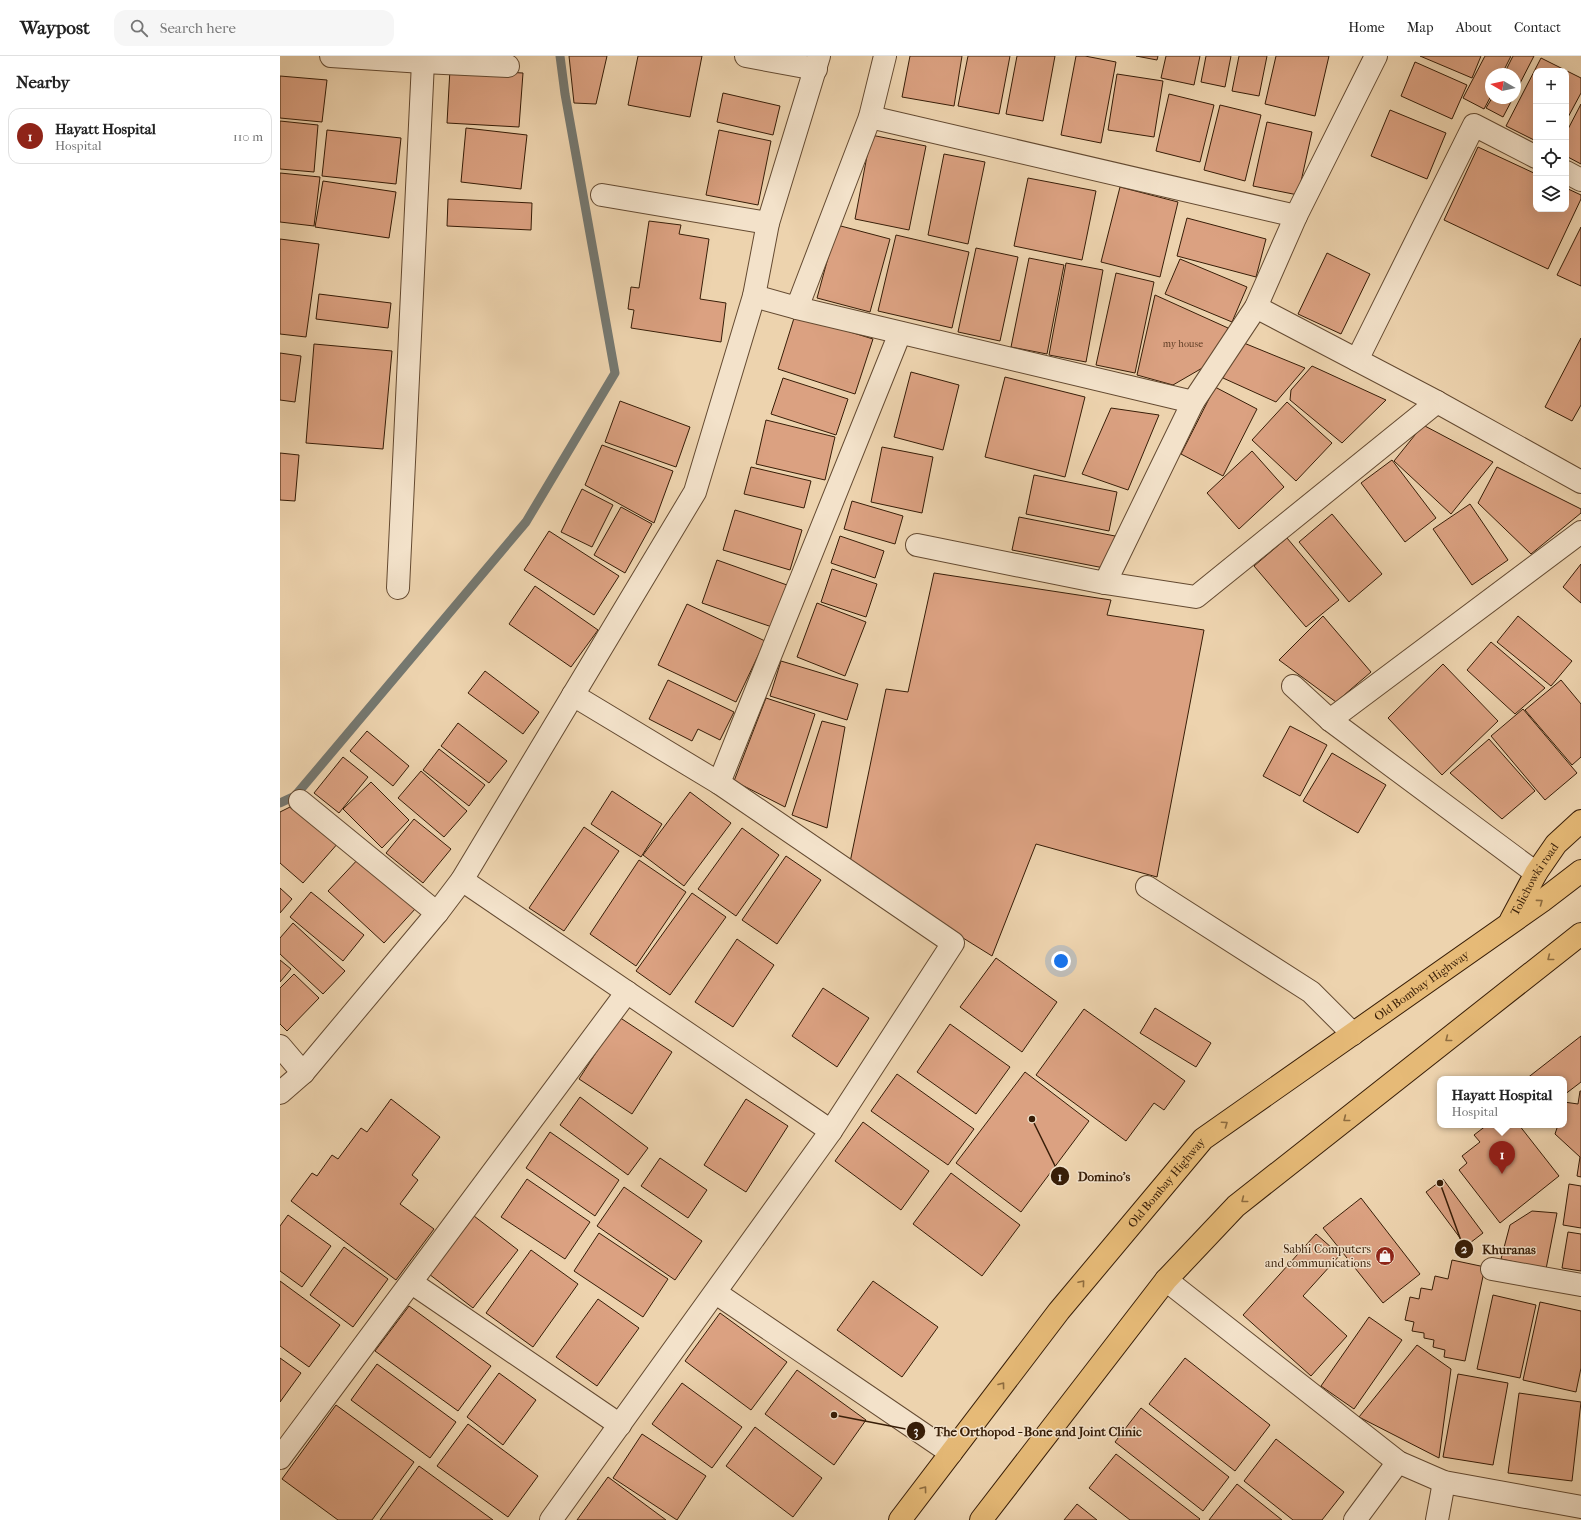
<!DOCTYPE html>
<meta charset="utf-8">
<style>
body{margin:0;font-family:"IM FELL French Canon",serif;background:#f6f6f6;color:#222}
.controls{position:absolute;right:12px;top:12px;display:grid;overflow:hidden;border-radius:8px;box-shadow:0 4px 16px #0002}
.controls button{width:36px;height:36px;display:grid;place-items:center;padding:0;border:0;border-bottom:1px solid #e0e0e0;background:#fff;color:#222;font:20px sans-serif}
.compass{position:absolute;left:1205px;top:12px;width:36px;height:36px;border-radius:50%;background:#fff;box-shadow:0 4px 16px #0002;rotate:279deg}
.you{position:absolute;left:781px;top:905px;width:14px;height:14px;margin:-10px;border:3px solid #fff;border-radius:50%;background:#1a73e8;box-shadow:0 0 0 6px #1a73e833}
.badge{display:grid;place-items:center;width:26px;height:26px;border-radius:50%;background:#8f2418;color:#fff;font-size:13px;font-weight:700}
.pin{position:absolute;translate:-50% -33px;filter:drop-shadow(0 1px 2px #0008)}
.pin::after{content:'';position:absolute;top:21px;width:14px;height:12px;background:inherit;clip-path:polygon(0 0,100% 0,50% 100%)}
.popup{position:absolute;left:1157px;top:1020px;width:130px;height:52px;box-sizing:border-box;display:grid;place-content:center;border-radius:8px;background:#fff;filter:drop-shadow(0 1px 3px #0005);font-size:13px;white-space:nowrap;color:#767676}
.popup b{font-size:15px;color:#222}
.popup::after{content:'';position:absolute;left:50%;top:100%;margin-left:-8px;border:8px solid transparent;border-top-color:#fff}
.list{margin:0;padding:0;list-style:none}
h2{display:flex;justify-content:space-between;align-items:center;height:52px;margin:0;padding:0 16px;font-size:17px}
h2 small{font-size:13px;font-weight:400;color:#767676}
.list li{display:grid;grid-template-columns:26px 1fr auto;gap:12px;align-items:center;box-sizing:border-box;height:56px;margin:0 8px 8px;padding:0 8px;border:1px solid #e0e0e0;border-radius:12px}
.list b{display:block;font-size:15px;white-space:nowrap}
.list p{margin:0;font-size:13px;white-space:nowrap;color:#767676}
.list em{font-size:13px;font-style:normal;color:#767676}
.icon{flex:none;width:22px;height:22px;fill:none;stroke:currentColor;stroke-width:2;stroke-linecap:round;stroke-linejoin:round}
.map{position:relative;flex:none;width:1301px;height:1464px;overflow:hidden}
header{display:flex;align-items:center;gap:24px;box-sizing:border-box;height:56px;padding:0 20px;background:#fff;border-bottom:1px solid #e0e0e0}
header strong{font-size:19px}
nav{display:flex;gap:22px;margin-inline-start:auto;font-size:14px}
.search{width:280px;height:36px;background:#f6f6f6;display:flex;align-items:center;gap:10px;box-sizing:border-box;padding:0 14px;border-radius:12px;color:#767676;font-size:15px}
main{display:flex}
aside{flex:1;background:#fff}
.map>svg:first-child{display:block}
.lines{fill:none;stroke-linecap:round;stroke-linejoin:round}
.stream{stroke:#757870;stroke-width:9}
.building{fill:#dba181;stroke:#371d07}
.minor-casing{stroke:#644a31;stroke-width:24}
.major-casing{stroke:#371d07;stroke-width:24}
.minor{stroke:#f3e2ca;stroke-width:22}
.major{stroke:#e6ba77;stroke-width:22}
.oneway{stroke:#8e6c3f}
.labels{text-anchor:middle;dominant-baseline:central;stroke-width:3;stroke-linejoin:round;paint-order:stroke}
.number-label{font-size:10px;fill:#603e26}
.street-label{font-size:12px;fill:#371d07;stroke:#f3e2ca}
.poi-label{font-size:12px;fill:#371d07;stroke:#f3e2ca;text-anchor:end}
.leader{fill:none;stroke:#371d07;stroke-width:1.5}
.callout-dot{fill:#371d07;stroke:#f3e2ca;stroke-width:1.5}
.mark-label{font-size:12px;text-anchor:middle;font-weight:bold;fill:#fff}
.callout-label{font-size:13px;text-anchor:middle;font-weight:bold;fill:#371d07;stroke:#f3e2ca;stroke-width:3;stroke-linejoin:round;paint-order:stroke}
</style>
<header>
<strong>Waypost</strong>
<div class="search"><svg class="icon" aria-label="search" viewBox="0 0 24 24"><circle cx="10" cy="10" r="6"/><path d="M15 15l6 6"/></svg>Search here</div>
<nav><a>Home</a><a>Map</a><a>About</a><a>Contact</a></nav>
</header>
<main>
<aside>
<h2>Nearby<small></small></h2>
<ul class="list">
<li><span class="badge">1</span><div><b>Hayatt Hospital</b><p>Hospital</p></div><em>110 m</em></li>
</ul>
</aside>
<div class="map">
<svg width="1301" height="1464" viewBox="0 0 1301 1464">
<rect width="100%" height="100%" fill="#edd3ae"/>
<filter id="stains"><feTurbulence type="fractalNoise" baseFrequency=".005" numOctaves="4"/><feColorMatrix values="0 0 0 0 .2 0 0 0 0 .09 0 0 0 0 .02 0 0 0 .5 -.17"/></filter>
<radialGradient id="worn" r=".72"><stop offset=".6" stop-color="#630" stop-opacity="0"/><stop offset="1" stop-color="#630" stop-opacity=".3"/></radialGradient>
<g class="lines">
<!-- stream -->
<polyline class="stream" points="0,747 15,740 246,466 335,317 285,38 280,0"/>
</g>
<!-- building -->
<g class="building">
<polygon points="289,0 327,0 316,48 294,47"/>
<polygon points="358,0 422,0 410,61 348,49"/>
<polygon points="630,0 682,0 674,50 622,41"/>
<polygon points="688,0 730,0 719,58 678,50"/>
<polygon points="737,0 775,0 763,65 726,58"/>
<polygon points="796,0 805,0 836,6 821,87 781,79"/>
<polygon points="856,0 878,0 877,4"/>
<polygon points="886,0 920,0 914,29 881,22"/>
<polygon points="926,0 951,0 945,31 921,26"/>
<polygon points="959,0 987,0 979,40 952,35"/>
<polygon points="996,0 1049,0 1035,60 985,48"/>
<polygon points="1140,0 1201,0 1192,22"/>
<polygon points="1205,0 1231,0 1222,18 1211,18 1211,40 1204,53 1183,42"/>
<polygon points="1233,0 1254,0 1235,37 1235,18 1224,18"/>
<polygon points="1261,2 1301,22 1301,37 1286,65 1286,15 1256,15 1256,85 1226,70"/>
<polygon points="1135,6 1187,29 1172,63 1121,40"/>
<polygon points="170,13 243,17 239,71 167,67"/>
<polygon points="837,18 883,25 874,81 828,74"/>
<polygon points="0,20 47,24 42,66 0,62"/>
<polygon points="443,37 500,50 493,79 437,66"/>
<polygon points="889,38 934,49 920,106 876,95"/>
<polygon points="1212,42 1233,42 1223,61 1206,52"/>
<polygon points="1301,48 1301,108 1286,100 1286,77"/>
<polygon points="940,49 981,59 965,125 924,114"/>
<polygon points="1110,54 1166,77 1147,123 1091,100"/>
<polygon points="0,65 38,69 34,116 0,113"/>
<polygon points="987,66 1032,76 1018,139 973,130"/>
<polygon points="186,72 247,79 241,133 181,126"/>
<polygon points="47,74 121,82 116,128 42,120"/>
<polygon points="439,74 491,85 478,149 426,139"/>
<polygon points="591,79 646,90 629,174 575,163"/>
<polygon points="1198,91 1256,118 1256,153 1286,153 1286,132 1301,139 1301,143 1268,213 1164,164"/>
<polygon points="664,98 705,106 688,188 648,179"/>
<polygon points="0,117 40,121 34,170 0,166"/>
<polygon points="748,122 816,135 802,204 734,190"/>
<polygon points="43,125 116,136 109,182 35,171"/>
<polygon points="840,131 898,146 880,221 821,206"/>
<polygon points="168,143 252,147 251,174 167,170"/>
<polygon points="907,162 986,183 976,221 897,200"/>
<polygon points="369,165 401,169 399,178 429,183 420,243 446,247 441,286 351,272 354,254 348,253 351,231 359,232"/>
<polygon points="557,169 610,183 590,256 537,242"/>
<polygon points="1301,171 1301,230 1277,219"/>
<polygon points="616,179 689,196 672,272 598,255"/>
<polygon points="0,183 39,188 26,281 0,278"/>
<polygon points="696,192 738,201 720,285 678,276"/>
<polygon points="1047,197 1090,218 1061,278 1018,258"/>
<polygon points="749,202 784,209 767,298 731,291"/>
<polygon points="900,203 967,231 952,266 885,238"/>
<polygon points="786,207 823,214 806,306 769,299"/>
<polygon points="836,217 874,226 855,317 816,309"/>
<polygon points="39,238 111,247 108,272 36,263"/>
<polygon points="875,239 948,272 936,304 893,329 857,319"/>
<polygon points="515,259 593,283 575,338 498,313"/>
<polygon points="1301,282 1301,349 1292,365 1265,351"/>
<polygon points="959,285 1025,312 996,346 943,322"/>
<polygon points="34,288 112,295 103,393 26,387"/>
<polygon points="0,297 21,300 15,346 0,344"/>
<polygon points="1032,310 1106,344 1062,387 1010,344 1011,334"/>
<polygon points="631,316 679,329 663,394 614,381"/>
<polygon points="725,321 805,341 785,421 705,401"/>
<polygon points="503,322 568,343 556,379 491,358"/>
<polygon points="935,331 977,353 943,420 901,398"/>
<polygon points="340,345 410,371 396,411 325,386"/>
<polygon points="1007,346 1052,387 1016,425 972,384"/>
<polygon points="831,352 879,359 848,434 802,418"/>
<polygon points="486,364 555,381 545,424 476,408"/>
<polygon points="1143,369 1213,406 1171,458 1114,405"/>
<polygon points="322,389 393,415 374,467 305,429"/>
<polygon points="602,391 653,401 642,457 591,446"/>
<polygon points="972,395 1004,431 959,473 927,437"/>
<polygon points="0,397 19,399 15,445 0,444"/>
<polygon points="1112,404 1156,462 1125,486 1081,427"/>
<polygon points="471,411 531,425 524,452 464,438"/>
<polygon points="1217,411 1301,453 1301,457 1251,498 1198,447"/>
<polygon points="754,419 837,436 829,475 746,458"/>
<polygon points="302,433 333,449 312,491 281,476"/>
<polygon points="572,445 623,460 615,488 564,473"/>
<polygon points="1190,448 1228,504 1192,529 1153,473"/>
<polygon points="341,451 372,468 345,517 314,499"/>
<polygon points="455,454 522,474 510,514 443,494"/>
<polygon points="1052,458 1102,518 1069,546 1019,486"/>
<polygon points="739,461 835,480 829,513 732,494"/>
<polygon points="269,475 339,520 314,559 244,514"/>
<polygon points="560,480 604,495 595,522 551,507"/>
<polygon points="1007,482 1059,544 1026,571 974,510"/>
<polygon points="437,504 507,529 492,571 422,547"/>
<polygon points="1301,508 1301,547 1283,531"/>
<polygon points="552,513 597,528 586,561 541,546"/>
<polygon points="654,517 831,544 827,559 924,574 877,821 756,788 712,900 569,811 606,633 628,636"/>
<polygon points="255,530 318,574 291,611 229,568"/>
<polygon points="537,547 586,566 565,620 517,601"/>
<polygon points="407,548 485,585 456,646 378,609"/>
<polygon points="1043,560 1091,616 1056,646 999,604"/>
<polygon points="1238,560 1292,605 1271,630 1217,586"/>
<polygon points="1211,586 1265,632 1235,658 1187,614"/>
<polygon points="501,605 578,628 567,664 490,640"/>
<polygon points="1163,608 1218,665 1162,719 1108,662"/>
<polygon points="205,615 259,656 243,678 188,637"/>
<polygon points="388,624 454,656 440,684 418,673 412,685 369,663"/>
<polygon points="1281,624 1301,648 1301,701 1292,709 1245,654"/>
<polygon points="486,642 535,658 505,751 454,725"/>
<polygon points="1243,653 1297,717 1265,744 1211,680"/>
<polygon points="542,665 565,671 547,772 512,759"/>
<polygon points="178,667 227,705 209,727 161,690"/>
<polygon points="1010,670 1047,689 1020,740 983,720"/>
<polygon points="87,675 129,710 113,730 70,695"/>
<polygon points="1209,683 1255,735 1222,763 1170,717"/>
<polygon points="159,693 205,729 189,750 143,714"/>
<polygon points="1052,697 1106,729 1078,777 1023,745"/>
<polygon points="63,701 88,721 59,757 34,737"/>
<polygon points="141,715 187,755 164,781 118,742"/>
<polygon points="91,726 129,764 102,792 63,753"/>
<polygon points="332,735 382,768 361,801 311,768"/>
<polygon points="410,736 451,767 404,830 363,799"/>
<polygon points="14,749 59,786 23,827 0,807 0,756"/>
<polygon points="134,763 171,793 143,827 106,797"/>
<polygon points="304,771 339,795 284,875 249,852"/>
<polygon points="462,772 499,799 456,860 418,833"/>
<polygon points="81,800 136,852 104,887 48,835"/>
<polygon points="506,800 541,824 497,888 462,864"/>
<polygon points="359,804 406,836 356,910 310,878"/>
<polygon points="0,832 12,843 0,857"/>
<polygon points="31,836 84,879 63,905 10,861"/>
<polygon points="412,837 446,861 390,939 356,915"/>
<polygon points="13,867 65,915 43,938 0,898 0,882"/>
<polygon points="457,883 494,909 453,971 415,946"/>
<polygon points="716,902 777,946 742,996 680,951"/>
<polygon points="0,904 11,913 0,926"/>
<polygon points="14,918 39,942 7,975 0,968 0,932"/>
<polygon points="543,932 589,962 557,1011 512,980"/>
<polygon points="875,952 931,987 916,1011 860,977"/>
<polygon points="804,953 905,1025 884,1054 874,1047 846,1085 756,1019"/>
<polygon points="339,961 392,996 352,1058 299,1023"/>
<polygon points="670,968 730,1011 696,1058 637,1016"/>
<polygon points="1301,980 1301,1026 1284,1039 1284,1023 1246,1023"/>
<polygon points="745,1016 809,1065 741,1156 676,1107"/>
<polygon points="617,1018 694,1073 668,1109 591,1055"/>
<polygon points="1300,1035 1301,1035 1301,1121 1297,1120 1300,1101 1275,1078 1278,1069 1284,1069 1284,1046 1298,1048"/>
<polygon points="300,1041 368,1092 348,1119 280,1069"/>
<polygon points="111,1043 160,1081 132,1119 138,1124 120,1148 154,1173 116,1224 11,1145 32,1117 37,1120 52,1099 58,1103 81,1072 87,1076"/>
<polygon points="466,1043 508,1070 466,1136 424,1109"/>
<polygon points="583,1066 649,1115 621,1154 555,1105"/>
<polygon points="1207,1069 1239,1069 1279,1120 1220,1167 1179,1114 1187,1107 1182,1100 1200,1086 1194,1079"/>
<polygon points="270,1076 339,1124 315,1160 246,1112"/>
<polygon points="380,1102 427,1134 408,1162 361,1130"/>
<polygon points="671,1117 740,1169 702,1220 633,1168"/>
<polygon points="247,1123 310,1166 285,1203 221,1161"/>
<polygon points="1163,1123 1203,1177 1186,1190 1146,1136"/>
<polygon points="1289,1128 1301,1130 1301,1172 1283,1169"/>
<polygon points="344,1131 422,1185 395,1224 317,1170"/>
<polygon points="1081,1142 1140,1218 1103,1247 1043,1172"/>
<polygon points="1252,1155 1277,1157 1266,1213 1221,1203 1230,1169"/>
<polygon points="8,1159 51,1190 22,1231 0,1215 0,1170"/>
<polygon points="194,1160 238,1194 193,1252 149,1218"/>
<polygon points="1288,1176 1301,1178 1301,1215 1282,1212"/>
<polygon points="319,1177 388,1223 363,1261 294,1215"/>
<polygon points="1036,1178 1060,1199 1023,1240 1067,1280 1031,1320 963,1259"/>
<polygon points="64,1191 108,1223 73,1271 30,1239"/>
<polygon points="251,1194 298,1228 253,1291 206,1257"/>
<polygon points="1172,1204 1205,1211 1185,1305 1164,1301 1165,1294 1153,1291 1154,1284 1144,1282 1144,1277 1132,1275 1134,1266 1125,1264 1130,1241 1139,1243 1141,1232 1152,1234 1155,1220 1168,1223"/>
<polygon points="0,1225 60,1269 29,1311 0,1290"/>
<polygon points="593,1225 658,1271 622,1321 557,1274"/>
<polygon points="1213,1239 1256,1249 1240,1322 1197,1313"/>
<polygon points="318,1243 359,1272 317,1330 276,1301"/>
<polygon points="1260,1246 1301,1255 1301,1312 1296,1336 1243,1324"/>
<polygon points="129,1250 211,1310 178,1355 95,1295"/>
<polygon points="440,1257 507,1306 471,1354 405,1305"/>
<polygon points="1089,1261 1122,1284 1074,1353 1041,1330"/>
<polygon points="1137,1289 1171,1313 1159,1402 1079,1361"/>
<polygon points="0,1302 21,1317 0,1346"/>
<polygon points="905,1302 990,1369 955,1415 869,1348"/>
<polygon points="97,1308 176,1366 150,1402 71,1344"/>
<polygon points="517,1314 586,1364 554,1409 485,1358"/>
<polygon points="219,1317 256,1344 223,1389 187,1361"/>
<polygon points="1178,1318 1228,1327 1213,1409 1163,1401"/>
<polygon points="402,1327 462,1371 432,1412 372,1368"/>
<polygon points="1239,1337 1301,1346 1292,1425 1228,1417"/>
<polygon points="56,1349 134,1406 92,1464 58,1464 2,1423"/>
<polygon points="861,1352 949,1421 923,1455 835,1386"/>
<polygon points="188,1368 258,1420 228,1461 157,1410"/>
<polygon points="475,1371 542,1422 513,1461 446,1410"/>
<polygon points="362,1378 426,1420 397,1464 333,1422"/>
<polygon points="996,1383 1064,1436 1042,1464 1013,1464 964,1425"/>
<polygon points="836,1398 920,1463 919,1464 850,1464 809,1432"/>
<polygon points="139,1410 213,1464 100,1464"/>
<polygon points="328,1421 386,1464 297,1464"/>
<polygon points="957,1428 1002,1464 929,1464"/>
<polygon points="797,1448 817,1464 784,1464"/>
</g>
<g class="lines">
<defs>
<g id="minor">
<polyline points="51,0 143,6 228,10"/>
<polyline points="466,0 536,13"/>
<polyline points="590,61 1016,160"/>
<polyline points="1286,116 1301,124"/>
<polyline points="322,139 488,167"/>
<polyline points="474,240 517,252 590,61 605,0"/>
<polyline points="976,251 1157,346 1301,426"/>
<polyline points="517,252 913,346"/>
<polyline points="1077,304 1194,69 1256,101"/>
<polyline points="637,489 825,527 916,541 1157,346"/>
<polyline points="825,527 913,346 976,251 1016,160 1096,0"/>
<polyline points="118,532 143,6"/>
<polyline points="1013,630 1050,664 1256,817"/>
<polyline points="293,639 439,727"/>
<polyline points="1050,664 1301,476"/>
<polyline points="20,745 157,857"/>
<polyline points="182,824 551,1075"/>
<polyline points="867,831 1031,936 1073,978"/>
<polyline points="0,990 23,1017"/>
<polyline points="0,1037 23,1017 157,857 182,824 415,436 474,240 488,167 539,0"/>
<polyline points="1212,1213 1301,1229"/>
<polyline points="886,1224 1118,1406 1164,1426 1301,1451"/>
<polyline points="132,1227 340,1369"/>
<polyline points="436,1237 671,1397"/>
<polyline points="0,1402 347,936"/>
<polyline points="271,1464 551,1075 673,887 439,727 620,277"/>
<polyline points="1075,1464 1118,1406"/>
<polyline points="1157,1464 1164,1426"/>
</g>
<g id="major">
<path id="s1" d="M 1231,864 L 1256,817 L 1276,788 L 1301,765"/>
<path id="s2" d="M 620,1464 L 779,1255 L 923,1083 L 1262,845 L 1301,815"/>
<polyline points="701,1464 886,1224 956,1150 1301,878"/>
</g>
</defs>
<!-- minor casing -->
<use href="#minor" class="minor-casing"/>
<!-- major casing -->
<use href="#major" class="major-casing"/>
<!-- minor -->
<use href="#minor" class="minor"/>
<!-- major -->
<use href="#major" class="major"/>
</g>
<!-- one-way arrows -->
<defs><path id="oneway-chevron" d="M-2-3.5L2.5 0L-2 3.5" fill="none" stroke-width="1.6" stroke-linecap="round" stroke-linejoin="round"/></defs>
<g class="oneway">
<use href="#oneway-chevron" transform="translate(1260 846) rotate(-36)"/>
<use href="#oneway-chevron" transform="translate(1270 902) rotate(142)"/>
<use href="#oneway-chevron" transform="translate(1168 983) rotate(142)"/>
<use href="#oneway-chevron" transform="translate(1066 1063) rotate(142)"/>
<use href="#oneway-chevron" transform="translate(945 1068) rotate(-35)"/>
<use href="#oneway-chevron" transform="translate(964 1144) rotate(142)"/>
<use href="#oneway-chevron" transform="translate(802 1227) rotate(-50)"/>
<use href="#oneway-chevron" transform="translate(722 1329) rotate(-53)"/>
<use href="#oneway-chevron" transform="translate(644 1433) rotate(-53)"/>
</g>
<!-- icons -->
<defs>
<symbol id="shop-disc" viewBox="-11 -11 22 22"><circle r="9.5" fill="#8f2418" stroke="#f3e2ca"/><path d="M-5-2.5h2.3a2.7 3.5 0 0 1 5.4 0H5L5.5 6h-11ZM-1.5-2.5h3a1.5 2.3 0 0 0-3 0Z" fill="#fff"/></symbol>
</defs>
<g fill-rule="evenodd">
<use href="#shop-disc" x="1094" y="1189" width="22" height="22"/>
</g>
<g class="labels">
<!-- number labels -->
<g class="number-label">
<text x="903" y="288">my house</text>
</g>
<!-- street labels -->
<g class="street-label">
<text stroke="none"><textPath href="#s1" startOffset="47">Tolichowki road</textPath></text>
<text stroke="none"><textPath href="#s2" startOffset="754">Old Bombay Highway</textPath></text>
<text stroke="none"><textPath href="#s2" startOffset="430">Old Bombay Highway</textPath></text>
</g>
<!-- poi labels -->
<g class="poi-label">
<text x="1091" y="1193">Sabhi Computers<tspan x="1091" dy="14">and communications</tspan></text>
</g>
</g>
<!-- callouts -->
<path class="leader" d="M752 1063L780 1120M1160 1127L1184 1193M554 1359L636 1375"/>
<g class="callout-dot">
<circle cx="752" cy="1063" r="4"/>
<circle cx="1160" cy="1127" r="4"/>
<circle cx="554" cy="1359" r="4"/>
<circle cx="780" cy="1120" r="10"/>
<circle cx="1184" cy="1193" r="10"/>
<circle cx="636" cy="1375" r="10"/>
</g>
<g class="mark-label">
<text x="780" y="1125">1</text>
<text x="1184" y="1197">2</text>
<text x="636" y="1379">3</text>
</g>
<g class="callout-label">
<text x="824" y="1125">Domino's</text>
<text x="1229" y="1198">Khuranas</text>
<text x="758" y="1380">The Orthopod - Bone and Joint Clinic</text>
</g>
<rect width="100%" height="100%" filter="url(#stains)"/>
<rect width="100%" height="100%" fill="url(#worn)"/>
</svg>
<div class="controls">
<button>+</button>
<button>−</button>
<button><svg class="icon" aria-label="locate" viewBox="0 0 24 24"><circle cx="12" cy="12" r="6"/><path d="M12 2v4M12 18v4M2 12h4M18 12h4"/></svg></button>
<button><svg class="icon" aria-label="layers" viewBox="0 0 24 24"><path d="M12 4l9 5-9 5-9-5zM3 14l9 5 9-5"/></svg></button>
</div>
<svg class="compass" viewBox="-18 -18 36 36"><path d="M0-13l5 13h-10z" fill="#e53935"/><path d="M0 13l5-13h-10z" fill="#767676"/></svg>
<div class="you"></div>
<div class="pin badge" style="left:1222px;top:1118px">1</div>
<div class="popup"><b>Hayatt Hospital</b>Hospital</div>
</div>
</main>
